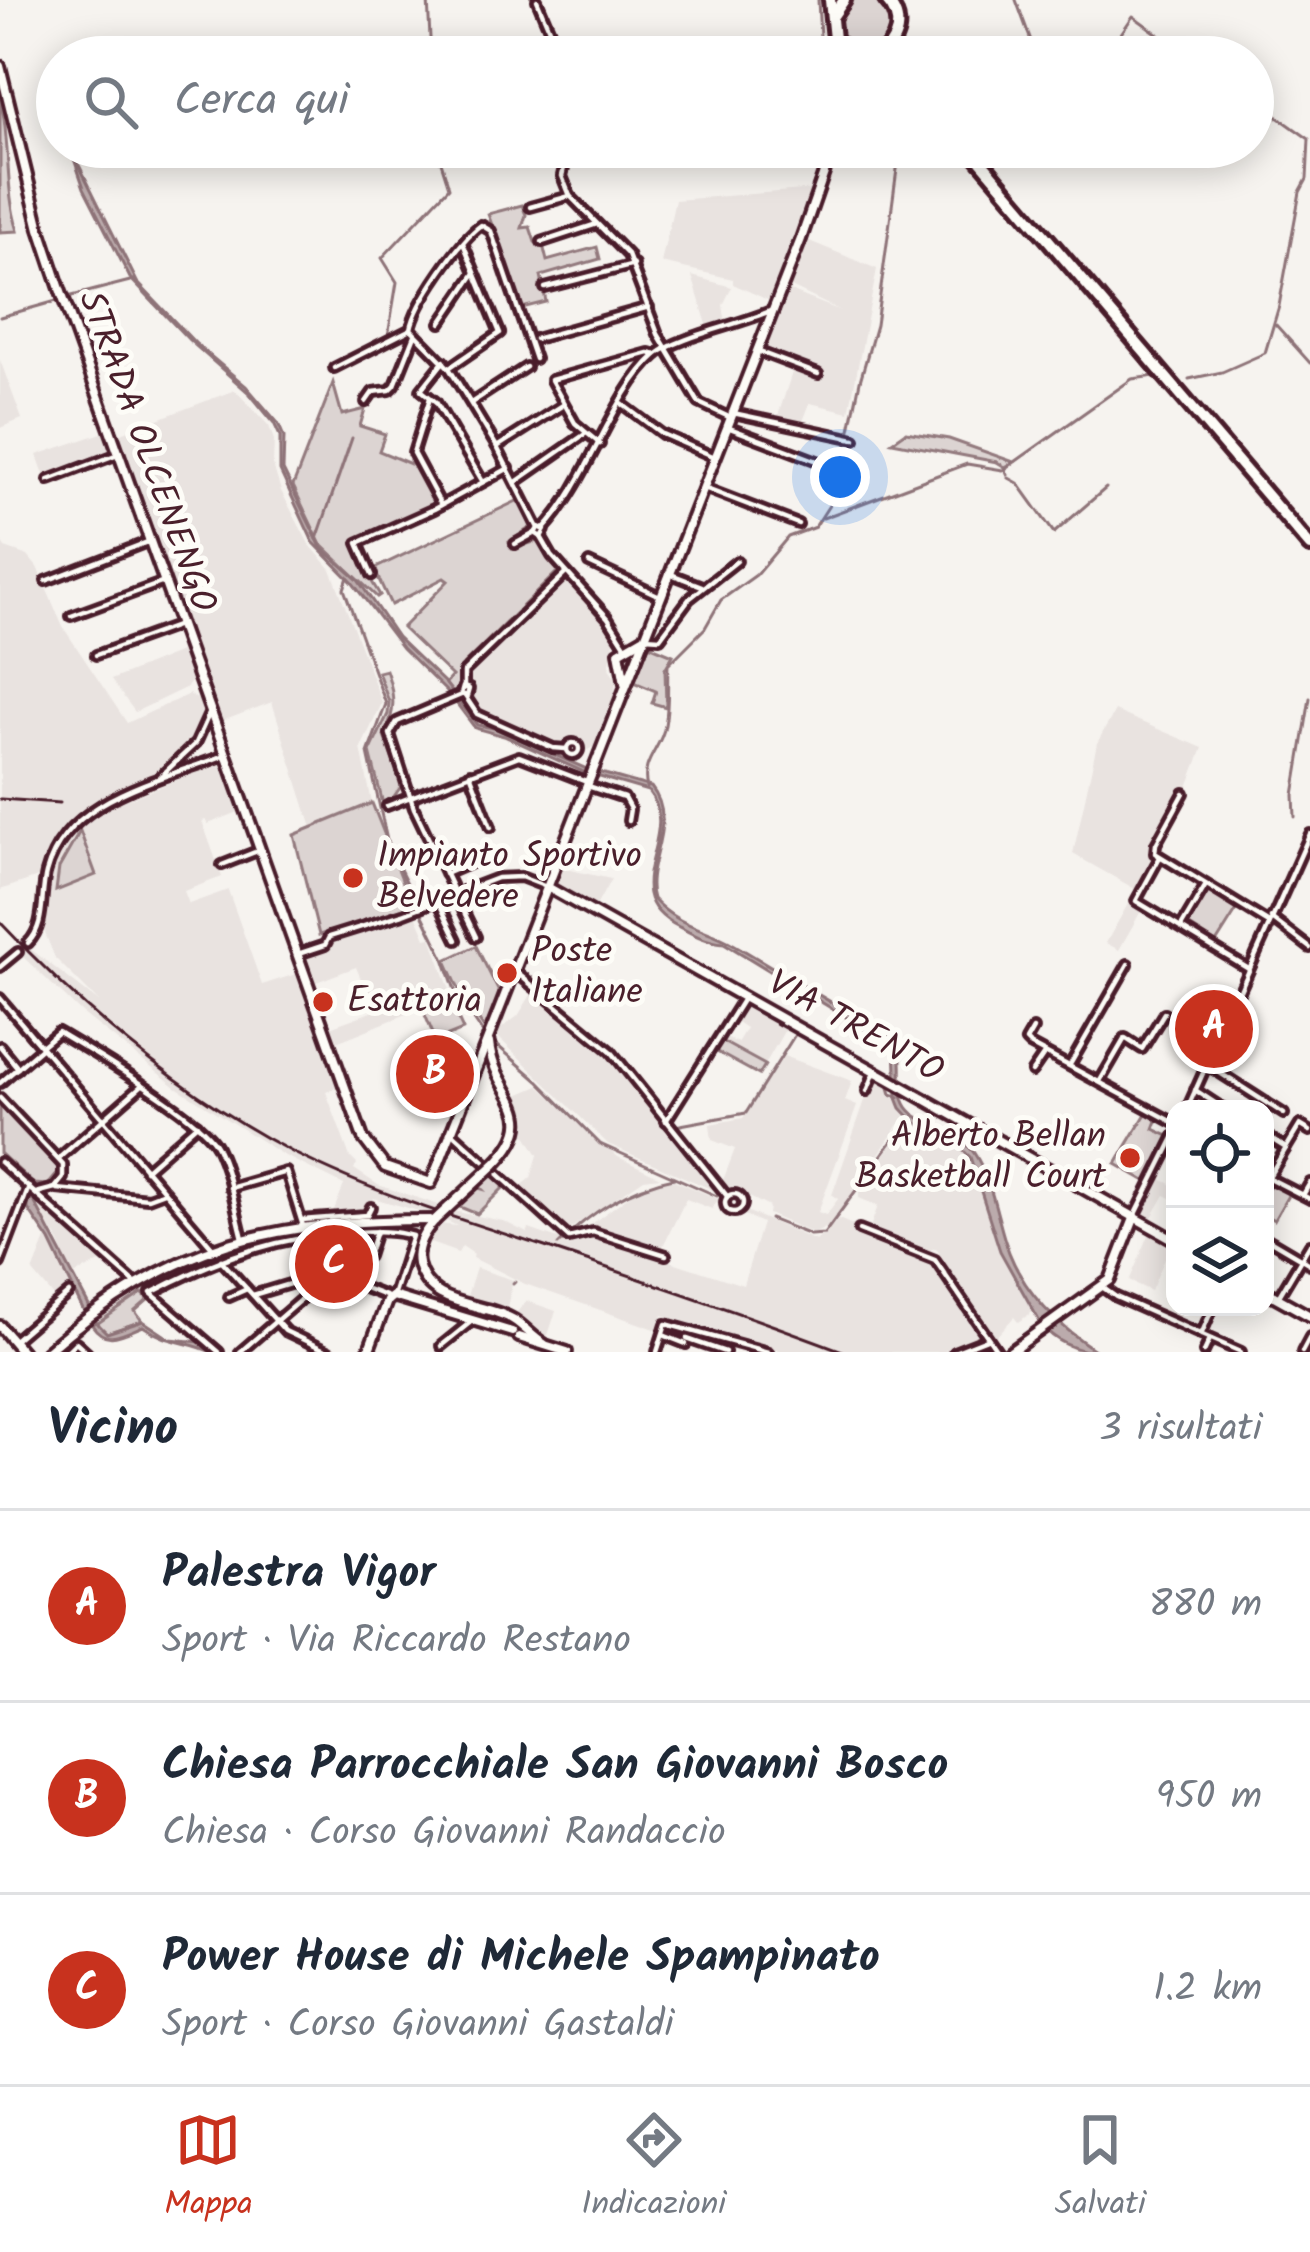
<!DOCTYPE html>
<html lang="it">
<meta charset="utf-8">
<style>
body{margin:0;font-family:Kalam,sans-serif;background:#f6f6f7;color:#1f2937}
.controls{position:absolute;right:36px;bottom:36px;display:grid;overflow:hidden;border-radius:24px;box-shadow:0 6px 30px #0003}
.controls button{width:108px;height:108px;display:grid;place-items:center;padding:0;border:0;border-bottom:3px solid #e0e1e3;background:#fff;color:#1f2937;font:60px sans-serif}
.you{position:absolute;left:840px;top:477px;width:42px;height:42px;margin:-30px;border:9px solid #fff;border-radius:50%;background:#1a73e8;box-shadow:0 0 0 18px #1a73e833}
.badge{display:grid;place-items:center;width:78px;height:78px;border-radius:50%;background:#c8321e;color:#fff;font-size:39px;font-weight:700}
.pin{position:absolute;translate:-50% -50%;border:6px solid #fff;box-shadow:0 3px 12px #0006}
.list{margin:0;padding:0;list-style:none}
h2{display:flex;justify-content:space-between;align-items:center;height:156px;margin:0;padding:0 48px;font-size:51px}
h2 small{font-size:39px;font-weight:400;color:#747a83}
.list li{display:grid;grid-template-columns:78px 1fr auto;gap:36px;align-items:center;box-sizing:border-box;height:192px;padding:0 48px;border-top:3px solid #e0e1e3}
.list b{display:block;font-size:45px;white-space:nowrap}
.list p{margin:0;font-size:39px;white-space:nowrap;color:#747a83}
.list em{font-size:39px;font-style:normal;color:#747a83}
.icon{flex:none;width:66px;height:66px;fill:none;stroke:currentColor;stroke-width:2;stroke-linecap:round;stroke-linejoin:round}
.map{position:relative;flex:none;width:1310px;height:1352px;overflow:hidden}
.search{position:absolute;background:#fff;box-shadow:0 6px 30px #0003;left:36px;right:36px;top:36px;height:132px;display:flex;align-items:center;gap:30px;box-sizing:border-box;padding:0 42px;border-radius:66px;color:#747a83;font-size:45px}
.sheet{height:732px;background:#fff}
nav{display:flex;justify-content:space-around;align-items:center;box-sizing:border-box;height:168px;border-top:3px solid #e0e1e3;background:#fff;font-size:33px;color:#747a83}
nav a{display:grid;justify-items:center;gap:6px}
nav .on{color:#c8321e}
.map>svg:first-child{display:block}
.built{fill:#e9e3e0}
.green{fill:#dcd4d2;stroke:#937a7e;stroke-width:3}
.water{fill:#bbabac;stroke:#8e7378;stroke-width:3}
.lines{fill:none;stroke-linecap:round;stroke-linejoin:round}
.stream{stroke:#8e7378;stroke-width:3}
.street-casing{stroke:#4a1f2b;stroke-width:14}
.secondary-casing{stroke:#4a1f2b;stroke-width:16}
.primary-casing{stroke:#4a1f2b;stroke-width:20}
.street{stroke:#fdfcf7;stroke-width:4.5}
.secondary{stroke:#fdfcf7;stroke-width:8}
.primary{stroke:#fdfcf7;stroke-width:10}
.rail{stroke:#4a1f2b;stroke-width:3}
.secondary-bridge-casing{stroke:#4a1f2b;stroke-width:16;stroke-linecap:butt}
.secondary-bridge{stroke:#fdfcf7;stroke-width:8}
.poi-dot{fill:#c8321e;stroke:#fdfcf7;stroke-width:4.5}
.labels{text-anchor:middle;dominant-baseline:central;stroke-width:10;stroke-linejoin:round;paint-order:stroke}
.street-label{font-size:36px;fill:#4a1f2b;stroke:#fdfcf7}
.poi-label{font-size:36px;fill:#4a1f2b;stroke:#fdfcf7;text-anchor:start}
</style>
<div class="map">
<svg width="1310" height="1352" viewBox="0 0 1310 1352">
<rect width="100%" height="100%" fill="#f6f3ef"/>
<filter id="ink" filterUnits="userSpaceOnUse"><feTurbulence type="fractalNoise" baseFrequency=".00833" numOctaves="2"/><feDisplacementMap in="SourceGraphic" scale="24" xChannelSelector="R" yChannelSelector="G"/><feConvolveMatrix kernelMatrix="1 2 1 2 8 2 1 2 1" color-interpolation-filters="sRGB"/></filter>
<g filter="url(#ink)">
<!-- built -->
<g class="built">
<polygon points="709,147 829,147 827,156 710,162"/>
<polygon points="816,189 772,302 733,284 733,279 661,263 675,200"/>
<polygon points="807,240 877,269 849,412 810,403 802,424 777,419 794,366 820,373 761,350 785,289 841,311 789,286"/>
<polygon points="692,276 732,287 723,305 726,324 709,331"/>
<polygon points="0,360 22,419 0,428"/>
<polygon points="235,390 269,426 274,440 273,465 281,491 309,544 331,569 382,703 361,748 372,803 312,828 272,702 220,722 116,435"/>
<polygon points="105,432 111,452 45,477 37,455"/>
<polygon points="0,540 5,548 28,556 37,567 63,627 127,723 189,694 199,700 202,712 192,737 172,762 145,781 88,806 52,846 41,876 0,890"/>
<polygon points="557,572 609,629 614,642 609,668 616,679 614,697 595,746 571,759 477,724 454,694 464,665"/>
<polygon points="185,650 194,678 187,687 135,712 111,680"/>
<polygon points="1115,711 1203,748 1186,792 1179,792 1154,842 1152,856 1135,889 1073,854 1097,743"/>
<polygon points="217,764 225,768 241,811 208,824 206,820 202,821 222,877 184,891 189,904 228,890 262,985 299,973 341,1086 326,1092 350,1157 357,1164 354,1169 378,1185 442,1206 433,1215 373,1198 365,1213 332,1215 344,1185 283,1155 176,1087 82,1013 20,954 28,947 99,1002 55,958 45,933 51,871 58,854 78,827 101,810"/>
<polygon points="561,868 611,879 595,908 554,885"/>
<polygon points="1128,904 1141,911 1119,950 1106,943"/>
<polygon points="415,912 426,938 431,937 452,996 334,1043 327,1028 374,1011 356,967 311,984 301,955"/>
<polygon points="535,988 610,1051 666,1126 665,1131 672,1138 675,1135 718,1192 608,1144 497,1036 499,1030 518,1016"/>
<polygon points="745,1002 787,1026 759,1075 715,1051 724,1036 737,1043 746,1028 734,1020"/>
<polygon points="784,1056 852,1081 845,1101 857,1106 818,1212 826,1215 838,1199 832,1195 871,1083 875,1080 889,1088 905,1116 829,1226 814,1234 768,1214 769,1207 722,1183 735,1149 712,1140 710,1124 743,1118"/>
<polygon points="539,1086 618,1157 660,1177 644,1179 567,1231 520,1187 531,1178 538,1155 523,1130 523,1112 518,1095"/>
<polygon points="914,1122 943,1133 970,1157 1000,1251 1034,1311 1018,1322 1014,1317 994,1339 936,1248 926,1251 869,1230 878,1206 859,1198 859,1190 908,1123"/>
<polygon points="1159,1178 1175,1186 1175,1200 1165,1195 1151,1219 1141,1213"/>
<polygon points="674,1180 816,1241 839,1219 857,1227 857,1232 928,1260 984,1338 958,1348 949,1347 945,1352 784,1352 698,1327 696,1331 663,1315 658,1330 525,1284 473,1258 474,1254 462,1246 458,1253 425,1241 438,1224 457,1226 443,1219 452,1211 503,1221 527,1233 529,1229 558,1239 561,1236 572,1245 585,1237 599,1238 743,1285 762,1223 716,1202 712,1209 686,1199 660,1252 586,1228 642,1186"/>
<polygon points="34,1199 104,1260 72,1276 64,1271 70,1287 56,1299 33,1272 47,1237 62,1267 68,1265 57,1238 34,1206"/>
<polygon points="422,1223 419,1233 383,1229 311,1232 210,1259 125,1304 92,1325 62,1352 52,1352 127,1292 209,1252 278,1233 350,1224"/>
<polygon points="1150,1233 1171,1244 1151,1291 1129,1281"/>
<polygon points="476,1268 513,1280 506,1312 466,1299"/>
<polygon points="527,1301 556,1311 548,1335 541,1339 517,1318 516,1313"/>
</g>
<!-- green -->
<g class="green">
<circle cx="865" cy="26" r="29"/>
<path d="M 0,96 C 11,142 4,186 18,231 L 0,232 Z"/>
<polygon points="522,205 526,215 522,228 530,227 535,242 543,245 547,261 597,247 600,259 541,276 546,302 522,308 488,214"/>
<polygon points="333,383 342,415 365,409 360,426 385,434 379,451 413,465 434,504 355,540 361,564 380,595 377,597 320,543 293,486"/>
<polygon points="906,432 949,439 1014,462 1005,467 997,462 892,442"/>
<polygon points="519,500 531,527 509,542 512,549 537,541 558,571 464,664 467,667 454,694 445,684 452,676 402,628 448,581 444,578 391,605 374,569"/>
<polygon points="649,645 673,655 665,669 666,707 652,703 656,691 634,682"/>
<path d="M 386,670 C 395,695 396,711 384,736 L 402,785 L 390,802 L 383,804 L 370,752 L 388,714 L 389,702 L 378,672 Z"/>
<polygon points="372,803 413,907 319,935 294,835"/>
<polygon points="80,831 96,875 56,891 59,868"/>
<polygon points="1209,890 1238,908 1216,943 1188,925"/>
<polygon points="476,946 500,994 486,1031 460,992 446,960"/>
<polygon points="449,999 463,1030 436,1041 423,1010"/>
<polygon points="721,1041 765,1065 759,1075 715,1051"/>
<polygon points="0,1104 55,1160 59,1172 48,1185 34,1184 0,1153"/>
<polygon points="1147,1112 1158,1118 1154,1129 1171,1137 1149,1183 1116,1164"/>
<polygon points="490,1173 505,1186 477,1214 460,1207 458,1203 475,1187 482,1189 478,1185"/>
<polygon points="1269,1182 1290,1192 1274,1220 1265,1215 1265,1189"/>
<polygon points="142,1293 149,1299 135,1311 142,1321 107,1333 100,1328 98,1323"/>
</g>
<!-- water -->
<g class="water">
<path d="M 70,147 L 137,282 L 196,344 L 246,386 L 278,423 L 284,437 L 283,470 L 321,547 L 358,580 L 397,637 L 446,684 L 477,725 L 494,728 L 587,769 L 651,787 C 680,823 642,865 653,899 C 680,928 705,927 735,945 C 787,976 838,1007 891,1037 C 911,1058 893,1086 907,1107 C 920,1126 957,1128 974,1153 C 991,1178 996,1213 1005,1241 C 1020,1289 1056,1325 1098,1352 C 1077,1352 1054,1341 1041,1324 L 1000,1251 L 970,1157 L 952,1140 L 914,1122 L 901,1108 L 897,1098 L 895,1047 L 724,943 C 707,942 694,935 679,927 C 609,893 685,834 648,791 L 586,773 L 504,736 L 475,728 L 451,696 L 402,648 L 352,582 L 313,542 L 280,471 L 280,436 L 274,423 L 250,394 L 189,340 L 130,278 L 84,188 Z"/>
<polygon points="28,1199 34,1201 90,1308 84,1312 50,1241 28,1209"/>
<path d="M 143,1321 L 170,1339 L 201,1342 L 211,1352 C 185,1340 170,1345 143,1326 C 123,1334 106,1346 92,1325 L 96,1322 L 107,1333 Z"/>
</g>
<g class="lines">
<!-- stream -->
<g class="stream">
<polyline points="428,0 431,57"/>
<polyline points="818,0 820,37 829,57"/>
<polyline points="1016,0 1037,57"/>
<polyline points="1105,57 1133,16 1190,57"/>
<polyline points="68,297 134,280"/>
<polyline points="0,317 60,300"/>
<polyline points="1276,325 1310,363"/>
<polyline points="388,336 397,282 382,258 449,187 441,162 447,147"/>
<polyline points="1189,379 1222,372 1265,353 1279,306 1300,192 1307,179 1309,139 1253,99"/>
<polyline points="1008,475 1005,469 1132,379 1155,376"/>
<polyline points="1009,478 1018,483 1054,533 1106,488"/>
<polyline points="823,518 967,464 1003,470"/>
<polyline points="317,539 352,438"/>
<polyline points="348,577 344,589 386,704 368,753 388,845 444,958 456,993 483,1033 538,1081 600,1144 717,1196"/>
<path d="M 647,788 C 640,760 661,750 665,725 C 669,705 667,685 668,665 L 705,628 L 721,600 L 756,575 L 788,537 L 815,527 L 837,493 L 860,381 L 876,325 L 900,147"/>
<polyline points="1295,817 1294,795 1310,698"/>
<polyline points="675,1126 746,1113 796,1033 888,1084 891,1094 899,1097"/>
<polyline points="770,1219 810,1235 824,1234 909,1118"/>
<path d="M 558,1245 C 589,1213 631,1186 674,1178"/>
<polyline points="513,1284 515,1282"/>
</g>
<defs>
<g id="street">
<polyline points="537,0 561,57"/>
<polyline points="569,147 562,176 570,196 628,255 658,334 699,403 731,418"/>
<polyline points="530,207 570,196"/>
<polyline points="542,242 597,224"/>
<polyline points="545,288 634,265"/>
<polyline points="441,323 475,273"/>
<polyline points="535,339 649,307"/>
<polyline points="757,351 818,374"/>
<path d="M 535,359 L 491,231 L 481,225 C 460,240 415,304 411,329 L 449,368 L 497,447 L 538,528"/>
<polyline points="444,361 421,390 436,402 483,482"/>
<polyline points="334,368 411,329"/>
<polyline points="449,368 500,333 463,243"/>
<polyline points="430,398 413,453 441,505"/>
<polyline points="366,402 373,392 390,390 395,385 415,335"/>
<polyline points="471,403 526,367"/>
<polyline points="622,404 662,434 715,457"/>
<polyline points="733,413 855,439"/>
<polyline points="727,427 828,465"/>
<polyline points="600,444 575,423 551,380 649,353 656,355"/>
<polyline points="497,447 563,405"/>
<polyline points="49,480 118,454"/>
<polyline points="516,482 585,434"/>
<polyline points="704,488 798,524"/>
<polygon points="539,527 545,530 541,537 535,533"/>
<path d="M 544,529 C 589,481 612,394 656,355 C 677,337 742,324 770,311"/>
<polyline points="541,537 552,556 608,618 627,648"/>
<polyline points="515,544 535,533"/>
<polyline points="589,563 662,597"/>
<polyline points="671,574 702,586"/>
<polyline points="372,575 358,543 434,509 509,468"/>
<polyline points="46,581 150,541"/>
<polyline points="71,616 164,582"/>
<polyline points="645,637 660,638 689,599 737,561"/>
<polyline points="96,655 179,625"/>
<polygon points="463,687 469,689 467,696 461,694"/>
<polyline points="464,687 464,672 566,573"/>
<polyline points="461,695 397,722 390,734 414,808 476,937"/>
<polyline points="465,696 477,714 553,748 566,749"/>
<circle cx="573" cy="749" r="6"/>
<polyline points="470,773 491,827"/>
<polyline points="160,777 196,743 210,712"/>
<polyline points="588,786 624,798 630,809 628,821"/>
<polyline points="1184,793 1156,844 1155,853 1269,923"/>
<polyline points="387,806 519,756 589,783"/>
<polyline points="1160,857 1136,901 1247,968"/>
<polyline points="222,865 260,850"/>
<polyline points="445,874 482,858"/>
<polyline points="438,901 457,940"/>
<polyline points="1271,918 1310,948"/>
<polyline points="1181,927 1206,885"/>
<path d="M 28,943 C 46,925 40,897 46,873 C 66,797 162,780 225,755"/>
<polyline points="298,954 325,945 329,937 403,914 497,878 521,877 549,888"/>
<polyline points="0,967 18,952"/>
<polyline points="516,972 611,1051 727,1196"/>
<polyline points="0,998 212,1247"/>
<polyline points="1033,1029 1026,1041 1030,1045 1175,1123"/>
<polyline points="0,1046 18,1068"/>
<path d="M 41,1046 L 58,1032 C 90,1051 203,1117 217,1147 C 230,1174 235,1208 243,1238"/>
<polyline points="1071,1063 1128,964"/>
<polyline points="1206,1064 1284,1114"/>
<polyline points="1032,1072 1045,1053"/>
<polyline points="1100,1081 1125,1038 1142,1049 1164,1013"/>
<polyline points="0,1083 42,1047"/>
<polyline points="1195,1090 1224,1109"/>
<polyline points="867,1091 874,1074"/>
<polyline points="0,1098 63,1165 63,1178 55,1188 36,1193"/>
<polyline points="1187,1109 1310,834"/>
<polyline points="666,1121 744,997"/>
<polyline points="452,1132 569,1238 593,1232 666,1255"/>
<polyline points="1265,1135 1286,1148"/>
<polyline points="59,1158 141,1086"/>
<polyline points="0,1162 136,1284"/>
<polyline points="145,1170 197,1124"/>
<polyline points="1265,1176 1310,1199"/>
<polyline points="1265,1183 1300,1125 1310,1131"/>
<polyline points="230,1188 286,1172 303,1226"/>
<polyline points="57,1189 148,1198 164,1192"/>
<circle cx="734" cy="1203" r="9"/>
<polyline points="1303,1195 1310,1183"/>
<polyline points="1135,1216 1175,1136"/>
<polyline points="302,1220 367,1215 371,1207"/>
<polyline points="859,1230 935,1260 998,1352"/>
<polyline points="307,1235 316,1276"/>
<polyline points="1266,1238 1310,1264"/>
<polyline points="368,1256 376,1231"/>
<polyline points="221,1260 285,1331 329,1352"/>
<polyline points="0,1263 29,1187"/>
<polyline points="316,1276 322,1281 349,1282 388,1297"/>
<polyline points="1102,1287 1116,1297 1241,1352"/>
<polyline points="253,1295 316,1276"/>
<polyline points="1279,1296 1310,1244"/>
<polyline points="229,1297 247,1289"/>
<polyline points="663,1335 686,1344"/>
<polyline points="1201,1335 1213,1307"/>
<polyline points="687,1339 725,1352"/>
<polyline points="13,1341 69,1293"/>
<polyline points="441,1346 472,1321"/>
<polyline points="66,1352 76,1342 87,1352"/>
<path d="M 219,1352 L 151,1293 C 217,1258 281,1235 356,1232 C 376,1231 394,1230 412,1236 L 393,1296"/>
<polyline points="240,1352 322,1281"/>
<polyline points="657,1352 666,1324 768,1352"/>
<polyline points="954,1352 987,1339"/>
<polyline points="1204,1352 1210,1339"/>
<polyline points="1302,1352 1310,1337"/>
</g>
<g id="secondary">
<polyline points="0,66 40,229 61,292 363,1138 385,1167 431,1183 479,1062"/>
<polyline points="625,683 619,652 643,638"/>
<polyline points="549,888 1175,1240"/>
<path d="M 489,1043 C 494,1097 549,1111 494,1165"/>
<polyline points="480,1059 801,239 833,147"/>
<path d="M 434,1221 C 423,1233 415,1247 418,1264 C 429,1309 484,1301 514,1320 C 525,1327 532,1337 544,1344"/>
<polyline points="1265,1291 1310,1316"/>
<polyline points="0,1326 22,1352"/>
<polyline points="519,1337 567,1352"/>
<path d="M 46,1352 C 171,1242 273,1220 435,1220"/>
<polyline points="368,1352 387,1301 393,1296 512,1332"/>
<polyline points="1010,1352 1110,1280 1135,1216"/>
</g>
<g id="primary">
<polyline points="830,0 834,39 853,57"/>
<polyline points="833,16 844,0"/>
<path d="M 877,57 C 899,43 905,20 886,0"/>
<polyline points="969,147 1310,546"/>
</g>
</defs>
<!-- street casing -->
<use href="#street" class="street-casing"/>
<!-- secondary casing -->
<use href="#secondary" class="secondary-casing"/>
<!-- primary casing -->
<use href="#primary" class="primary-casing"/>
<!-- street -->
<use href="#street" class="street"/>
<!-- secondary -->
<use href="#secondary" class="secondary"/>
<!-- primary -->
<use href="#primary" class="primary"/>
<!-- rail -->
<g class="rail">
<polyline points="0,799 60,803"/>
<path d="M 0,922 C 85,1013 183,1095 294,1153 C 373,1193 458,1219 542,1246 C 644,1280 745,1314 845,1352"/>
</g>
<defs>
<polyline id="secondary-bridge" points="435,1220 494,1165"/>
</defs>
<!-- secondary-bridge casing -->
<use href="#secondary-bridge" class="secondary-bridge-casing"/>
<!-- secondary-bridge -->
<use href="#secondary-bridge" class="secondary-bridge"/>
</g>
</g>
<!-- markers -->
<g class="poi-dot">
<circle cx="353" cy="878" r="12"/>
<circle cx="507" cy="973" r="12"/>
<circle cx="323" cy="1002" r="12"/>
<circle cx="1130" cy="1158" r="12"/>
</g>
<g class="labels">
<!-- street labels -->
<g class="street-label">
<text transform="translate(146 452) rotate(70)">STRADA OLCENENGO</text>
<text transform="translate(855 1028) rotate(29)">VIA TRENTO</text>
</g>
<!-- poi labels -->
<g class="poi-label">
<text x="377" y="857">Impianto Sportivo<tspan x="377" dy="41">Belvedere</tspan></text>
<text x="531" y="952">Poste<tspan x="531" dy="41">Italiane</tspan></text>
<text x="347" y="1002">Esattoria</text>
<text x="1106" y="1137" text-anchor="end">Alberto Bellan<tspan x="1106" dy="41">Basketball Court</tspan></text>
</g>
</g>
</svg>
<div class="controls">
<button><svg class="icon" aria-label="locate" viewBox="0 0 24 24"><circle cx="12" cy="12" r="6"/><path d="M12 2v4M12 18v4M2 12h4M18 12h4"/></svg></button>
<button><svg class="icon" aria-label="layers" viewBox="0 0 24 24"><path d="M12 4l9 5-9 5-9-5zM3 14l9 5 9-5"/></svg></button>
</div>
<div class="you"></div>
<div class="pin badge" style="left:1214px;top:1029px">A</div>
<div class="pin badge" style="left:435px;top:1074px">B</div>
<div class="pin badge" style="left:334px;top:1264px">C</div>
<div class="search"><svg class="icon" aria-label="search" viewBox="0 0 24 24"><circle cx="10" cy="10" r="6"/><path d="M15 15l6 6"/></svg>Cerca qui</div>
</div>
<section class="sheet">
<h2>Vicino<small>3 risultati</small></h2>
<ul class="list">
<li><span class="badge">A</span><div><b>Palestra Vigor</b><p>Sport · Via Riccardo Restano</p></div><em>880 m</em></li>
<li><span class="badge">B</span><div><b>Chiesa Parrocchiale San Giovanni Bosco</b><p>Chiesa · Corso Giovanni Randaccio</p></div><em>950 m</em></li>
<li><span class="badge">C</span><div><b>Power House di Michele Spampinato</b><p>Sport · Corso Giovanni Gastaldi</p></div><em>1.2 km</em></li>
</ul>
</section>
<nav>
<a class="on"><svg class="icon" aria-label="map" viewBox="0 0 24 24"><path d="M3 6l6-2 6 2 6-2v14l-6 2-6-2-6 2zM9 4v14M15 6v14"/></svg>Mappa</a>
<a><svg class="icon" aria-label="directions" viewBox="0 0 24 24"><path d="M12 3l9 9-9 9-9-9zM9 14v-3h6M13 9l2 2-2 2"/></svg>Indicazioni</a>
<a><svg class="icon" aria-label="saved" viewBox="0 0 24 24"><path d="M7 4h10v16l-5-4-5 4z"/></svg>Salvati</a>
</nav>
